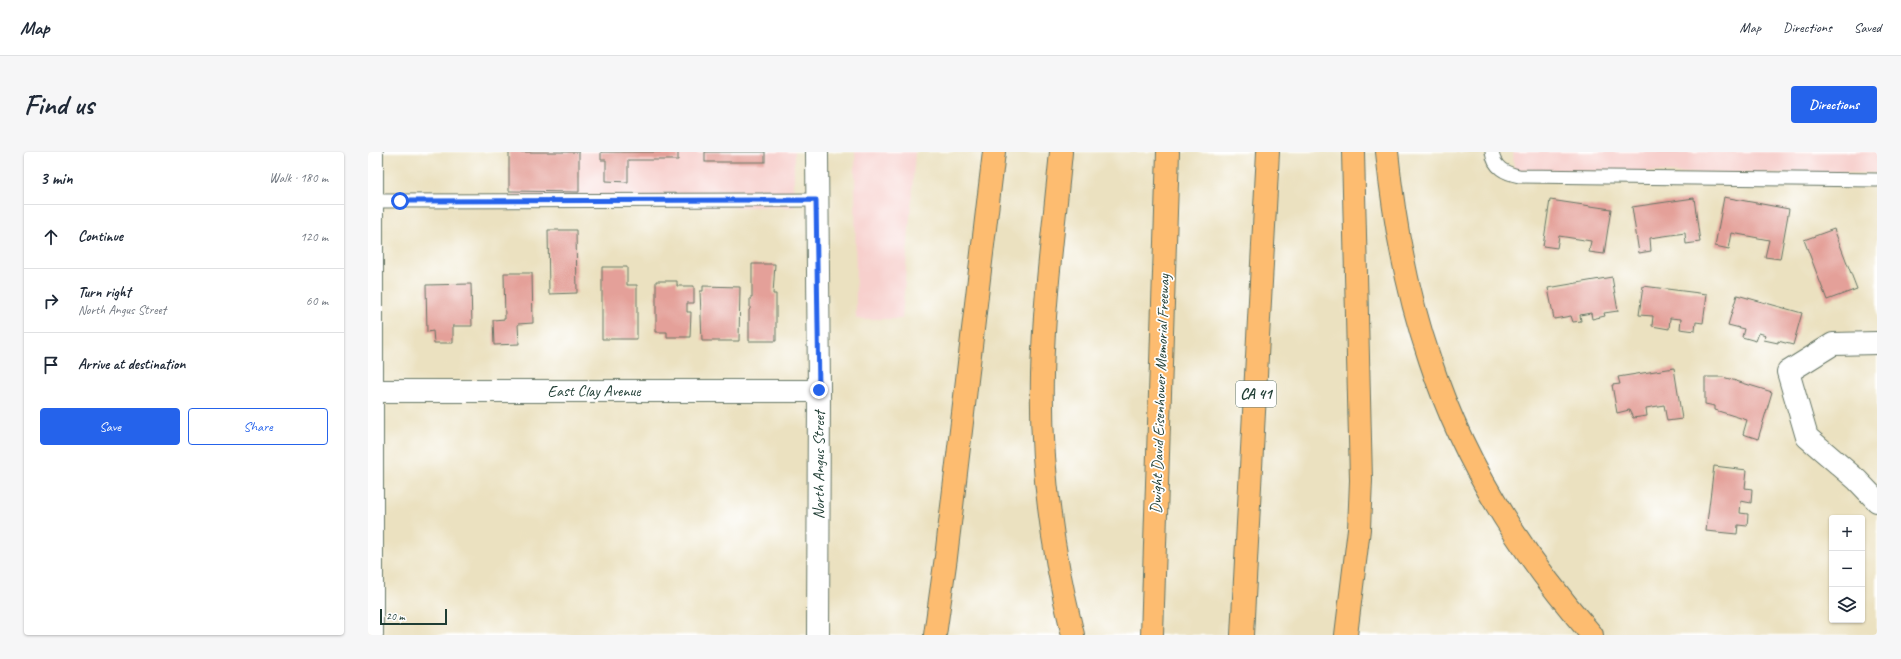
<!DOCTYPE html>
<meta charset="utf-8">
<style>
body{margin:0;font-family:Caveat,sans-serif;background:#f6f6f7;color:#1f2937}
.controls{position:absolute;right:12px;bottom:12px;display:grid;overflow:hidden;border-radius:4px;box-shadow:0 1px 3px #0004}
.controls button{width:36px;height:36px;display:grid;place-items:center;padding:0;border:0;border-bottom:1px solid #e0e1e3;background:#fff;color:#1f2937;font:20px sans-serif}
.scale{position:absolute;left:12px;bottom:10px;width:67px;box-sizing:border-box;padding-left:4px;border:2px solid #1f3d34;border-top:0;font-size:11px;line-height:14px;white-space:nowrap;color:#1f3d34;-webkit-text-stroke:3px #fff;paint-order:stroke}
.stop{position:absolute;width:12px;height:12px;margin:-9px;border:3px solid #2563eb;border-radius:50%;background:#fff}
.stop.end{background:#2563eb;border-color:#fff;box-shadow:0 1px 4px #0008}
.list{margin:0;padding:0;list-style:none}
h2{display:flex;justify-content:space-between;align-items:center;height:52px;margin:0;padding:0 16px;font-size:17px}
h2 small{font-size:13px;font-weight:400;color:#747a83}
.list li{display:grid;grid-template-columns:26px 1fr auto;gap:12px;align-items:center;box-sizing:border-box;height:64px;padding:0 16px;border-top:1px solid #e0e1e3}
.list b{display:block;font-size:15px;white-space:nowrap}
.list p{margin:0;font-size:13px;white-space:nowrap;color:#747a83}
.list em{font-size:13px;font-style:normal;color:#747a83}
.actions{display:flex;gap:8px;padding:12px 16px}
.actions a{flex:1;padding:9px 0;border:1px solid #2563eb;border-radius:4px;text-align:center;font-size:14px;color:#2563eb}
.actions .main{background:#2563eb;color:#fff}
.icon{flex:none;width:22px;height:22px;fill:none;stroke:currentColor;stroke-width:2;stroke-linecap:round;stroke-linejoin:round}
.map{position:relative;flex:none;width:1509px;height:483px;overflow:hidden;border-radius:4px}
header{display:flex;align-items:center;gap:24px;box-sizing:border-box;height:56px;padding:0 20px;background:#fff;border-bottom:1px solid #e0e1e3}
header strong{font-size:19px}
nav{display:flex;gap:22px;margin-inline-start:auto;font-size:14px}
.intro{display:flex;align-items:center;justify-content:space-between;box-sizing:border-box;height:96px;padding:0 24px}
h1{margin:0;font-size:28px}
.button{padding:10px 18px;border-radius:4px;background:#2563eb;color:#fff;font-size:14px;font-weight:700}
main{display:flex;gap:24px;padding:0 24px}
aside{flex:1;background:#fff;border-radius:4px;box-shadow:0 1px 3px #0004}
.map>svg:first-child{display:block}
.built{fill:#f7d0cd}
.building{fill:#e4a099}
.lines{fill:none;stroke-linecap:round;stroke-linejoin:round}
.service-casing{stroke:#667665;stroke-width:15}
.minor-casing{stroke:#667665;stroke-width:24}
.motorway-casing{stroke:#667665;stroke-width:24}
.service{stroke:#fff;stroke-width:13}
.minor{stroke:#fff;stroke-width:22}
.motorway{stroke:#fdbc70;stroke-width:22}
.route{stroke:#2563eb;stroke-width:5}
.labels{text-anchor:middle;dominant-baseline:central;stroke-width:3.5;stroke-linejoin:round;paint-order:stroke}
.shield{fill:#fff;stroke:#627771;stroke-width:1}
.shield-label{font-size:15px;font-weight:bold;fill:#1f3d34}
.street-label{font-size:16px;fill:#1f3d34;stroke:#fff}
</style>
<header>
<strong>Map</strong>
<nav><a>Map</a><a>Directions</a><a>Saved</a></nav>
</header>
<div class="intro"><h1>Find us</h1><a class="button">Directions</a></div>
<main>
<aside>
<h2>3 min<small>Walk · 180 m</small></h2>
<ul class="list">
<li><svg class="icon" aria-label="ahead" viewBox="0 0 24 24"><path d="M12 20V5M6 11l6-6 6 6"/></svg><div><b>Continue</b></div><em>120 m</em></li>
<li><svg class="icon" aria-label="right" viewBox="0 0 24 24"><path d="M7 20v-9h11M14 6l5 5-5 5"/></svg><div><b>Turn right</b><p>North Angus Street</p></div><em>60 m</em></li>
<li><svg class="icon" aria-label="arrive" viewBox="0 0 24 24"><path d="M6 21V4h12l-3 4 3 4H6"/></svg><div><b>Arrive at destination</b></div></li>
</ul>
<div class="actions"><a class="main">Save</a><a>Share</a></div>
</aside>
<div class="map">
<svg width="1509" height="483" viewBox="0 0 1509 483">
<rect width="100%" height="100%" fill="#fff"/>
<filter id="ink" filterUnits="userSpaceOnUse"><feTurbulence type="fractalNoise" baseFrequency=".025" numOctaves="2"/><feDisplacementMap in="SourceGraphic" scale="8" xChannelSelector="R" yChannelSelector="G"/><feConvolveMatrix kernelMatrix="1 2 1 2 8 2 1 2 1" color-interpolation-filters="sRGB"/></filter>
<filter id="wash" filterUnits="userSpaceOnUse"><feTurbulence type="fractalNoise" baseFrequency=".012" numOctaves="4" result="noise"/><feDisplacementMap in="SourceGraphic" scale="16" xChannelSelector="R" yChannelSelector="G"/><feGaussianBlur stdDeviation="0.9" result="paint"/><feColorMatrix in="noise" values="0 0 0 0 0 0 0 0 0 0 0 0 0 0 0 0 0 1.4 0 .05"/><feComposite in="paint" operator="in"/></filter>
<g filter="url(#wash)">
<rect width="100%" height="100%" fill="#ebe1c0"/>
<!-- built -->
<g class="built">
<polygon points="145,0 426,0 426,55 145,54"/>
<polygon points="487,0 547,0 534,167 488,167"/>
<polygon points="1145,0 1509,0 1509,21 1336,21 1146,18"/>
</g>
<g id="blocks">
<!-- building -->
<g class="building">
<polygon points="141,0 211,0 211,40 141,39"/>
<polygon points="233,0 310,0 310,8 260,8 260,30 238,29 238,8 233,8"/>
<rect x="337" y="0" width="60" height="10"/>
<polygon points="1356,45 1421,57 1412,107 1397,105 1401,88 1364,81 1361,97 1347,94"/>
<polygon points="1326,46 1332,90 1318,92 1317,81 1282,86 1283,99 1271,101 1264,55"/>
<polygon points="1182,48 1243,57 1236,102 1221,100 1223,89 1191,84 1189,96 1175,94"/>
<polygon points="1466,77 1489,137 1459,148 1436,88"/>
<polygon points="180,78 208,78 209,141 181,142"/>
<polygon points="384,112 407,112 405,142 408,142 408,189 381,189 381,158 382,157 382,146 384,146"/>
<polygon points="234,115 259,115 259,133 269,133 269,187 234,187"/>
<polygon points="136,121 164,121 165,171 150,172 151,192 126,193 125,168 137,167"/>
<polygon points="1244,125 1250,159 1236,161 1237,164 1224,167 1223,161 1212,163 1213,169 1205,170 1203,164 1186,167 1180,136"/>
<polygon points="288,129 309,129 309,134 326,134 326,151 319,151 319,160 323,160 322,185 299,185 299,180 288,180"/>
<polygon points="103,132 104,174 85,174 85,191 66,191 65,179 59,180 58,133"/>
<polygon points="335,134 372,135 371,189 334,189 332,139 335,139"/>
<polygon points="1275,134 1339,142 1335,171 1328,170 1327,179 1312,177 1313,167 1302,166 1301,177 1284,174 1285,164 1271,163"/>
<polygon points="1369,143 1434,161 1425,193 1410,189 1410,191 1396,188 1398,183 1391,181 1388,189 1374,185 1376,177 1360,173"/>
<polygon points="1306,216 1314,267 1299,269 1296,253 1278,256 1279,264 1265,266 1261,258 1249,261 1244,233 1252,232 1250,225"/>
<polygon points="1337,225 1355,225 1404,240 1390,287 1375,282 1379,268 1347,258 1347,254 1337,252"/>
<polygon points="1346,314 1379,318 1377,336 1384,337 1383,351 1373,349 1372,361 1380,362 1379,374 1370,373 1369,382 1338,379"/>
</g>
</g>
</g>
<g filter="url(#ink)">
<use href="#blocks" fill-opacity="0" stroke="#667665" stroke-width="1"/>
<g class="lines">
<defs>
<g id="service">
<path d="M 1124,0 C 1126,16 1137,21 1151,24 L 1509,28"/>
<polyline points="0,49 448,48"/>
</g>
<g id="minor">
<polyline points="449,0 451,239 450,483"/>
<polyline points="1509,191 1465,192 1420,220 1439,285 1489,328 1509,349"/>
<polyline points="0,239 451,239"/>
<polyline points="4,483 4,0"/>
</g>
<g id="motorway">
<path d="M 693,0 C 686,74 676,148 674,223 C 672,310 684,399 705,483"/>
<path d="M 1019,0 C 1026,70 1039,141 1062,208 C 1095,309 1154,403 1224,483"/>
<polyline points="567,483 578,405 626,0"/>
<polyline points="784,483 800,0"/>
<polyline points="874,483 900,0"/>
<polyline points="978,483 991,377 993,328 985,0"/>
</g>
</defs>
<!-- service casing -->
<use href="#service" class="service-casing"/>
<!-- minor casing -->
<use href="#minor" class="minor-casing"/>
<!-- motorway casing -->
<use href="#motorway" class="motorway-casing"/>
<!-- service -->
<use href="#service" class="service"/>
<!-- minor -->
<use href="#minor" class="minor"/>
<!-- motorway -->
<use href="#motorway" class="motorway"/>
</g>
</g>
<g class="lines" filter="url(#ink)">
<!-- route -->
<polyline class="route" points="32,49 448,48 451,238"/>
</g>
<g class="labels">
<!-- shield labels -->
<rect class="shield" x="868" y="229" width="40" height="26" rx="3"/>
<g class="shield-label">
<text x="888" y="242">CA 41</text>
</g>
<!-- street labels -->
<g class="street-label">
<text x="226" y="239">East Clay Avenue</text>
<text transform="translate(792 242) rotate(-88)">Dwight David Eisenhower Memorial Freeway</text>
<text transform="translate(451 313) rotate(-90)">North Angus Street</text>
</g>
</g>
</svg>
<div class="controls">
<button>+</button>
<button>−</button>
<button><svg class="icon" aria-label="layers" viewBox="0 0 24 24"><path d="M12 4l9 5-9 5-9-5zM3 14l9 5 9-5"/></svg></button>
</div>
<div class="scale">20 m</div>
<div class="stop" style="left:32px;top:49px"></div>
<div class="stop end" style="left:451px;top:238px"></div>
</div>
</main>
